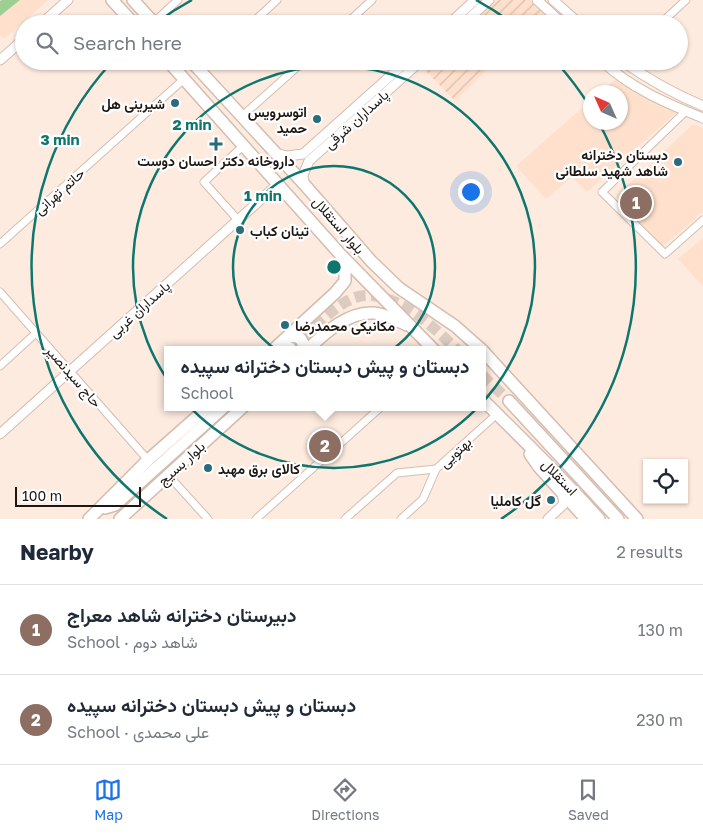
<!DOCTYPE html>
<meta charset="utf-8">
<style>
body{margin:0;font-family:"Golos Text",Vazirmatn,sans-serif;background:#f6f6f7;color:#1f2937}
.controls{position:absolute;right:15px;bottom:15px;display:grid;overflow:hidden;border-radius:0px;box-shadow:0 1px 4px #0004}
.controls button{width:45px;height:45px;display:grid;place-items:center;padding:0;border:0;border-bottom:1px solid #e0e1e3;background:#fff;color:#1f2937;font:25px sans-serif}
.compass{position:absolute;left:583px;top:85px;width:45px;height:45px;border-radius:50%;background:#fff;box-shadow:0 1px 4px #0004;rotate:315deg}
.scale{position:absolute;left:15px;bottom:12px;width:126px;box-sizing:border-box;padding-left:5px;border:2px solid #1e1611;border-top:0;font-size:14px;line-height:18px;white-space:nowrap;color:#1e1611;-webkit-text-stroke:4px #fff;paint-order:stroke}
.you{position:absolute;left:470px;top:191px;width:18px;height:18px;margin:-12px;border:4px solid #fff;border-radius:50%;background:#1a73e8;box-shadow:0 0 0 8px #1a73e833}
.badge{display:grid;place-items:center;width:32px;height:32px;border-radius:50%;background:#1a73e8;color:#fff;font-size:16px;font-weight:700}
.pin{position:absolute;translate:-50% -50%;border:2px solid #fff;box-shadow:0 1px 5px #0006}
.popup{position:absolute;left:164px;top:346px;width:322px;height:65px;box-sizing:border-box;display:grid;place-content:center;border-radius:0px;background:#fff;filter:drop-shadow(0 1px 4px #0005);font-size:16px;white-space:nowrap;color:#747a83}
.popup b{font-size:19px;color:#1f2937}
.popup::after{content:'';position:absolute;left:50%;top:100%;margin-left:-10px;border:10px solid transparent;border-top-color:#fff}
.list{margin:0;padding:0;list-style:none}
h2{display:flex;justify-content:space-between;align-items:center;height:65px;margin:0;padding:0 20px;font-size:21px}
h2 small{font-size:16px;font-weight:400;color:#747a83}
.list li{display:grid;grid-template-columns:32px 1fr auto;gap:15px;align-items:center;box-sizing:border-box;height:90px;padding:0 20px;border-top:1px solid #e0e1e3}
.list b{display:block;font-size:19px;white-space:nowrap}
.list p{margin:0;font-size:16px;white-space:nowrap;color:#747a83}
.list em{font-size:16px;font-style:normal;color:#747a83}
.icon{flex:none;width:28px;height:28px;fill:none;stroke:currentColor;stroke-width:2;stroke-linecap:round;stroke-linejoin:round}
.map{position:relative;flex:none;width:703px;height:519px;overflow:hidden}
.search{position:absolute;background:#fff;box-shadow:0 1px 4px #0004;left:15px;right:15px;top:15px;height:55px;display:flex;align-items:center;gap:12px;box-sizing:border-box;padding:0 18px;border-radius:28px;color:#747a83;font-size:19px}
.sheet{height:245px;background:#fff}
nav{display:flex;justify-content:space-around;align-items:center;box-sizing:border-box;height:70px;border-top:1px solid #e0e1e3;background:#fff;font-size:14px;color:#747a83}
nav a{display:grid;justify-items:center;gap:2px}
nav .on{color:#1a73e8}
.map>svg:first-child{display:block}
.built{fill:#fee0cc}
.industrial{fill:url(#industrial-furrows)}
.pitch{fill:#9dcf92}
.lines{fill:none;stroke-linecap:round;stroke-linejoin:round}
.primary-tunnel{stroke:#dccbc0;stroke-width:11;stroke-dasharray:11 5.5;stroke-linecap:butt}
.minor-casing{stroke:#d4bdaf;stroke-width:9}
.tertiary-casing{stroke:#d4bdaf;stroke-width:11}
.primary-casing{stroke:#d4bdaf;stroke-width:14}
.minor{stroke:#fff;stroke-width:7}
.tertiary{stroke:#fff;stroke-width:9}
.primary{stroke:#fff;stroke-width:11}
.ring{fill:none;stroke:#0f766e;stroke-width:2.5}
.poi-dot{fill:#296c7e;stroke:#fff;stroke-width:2}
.labels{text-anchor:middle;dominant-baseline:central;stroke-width:4.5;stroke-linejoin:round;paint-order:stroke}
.poi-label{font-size:14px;font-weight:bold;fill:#1e1611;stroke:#fff;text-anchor:end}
.street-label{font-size:14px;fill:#1e1611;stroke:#fff}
.centre{fill:#0f766e;stroke:#fff;stroke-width:2.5}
.ring-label{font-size:15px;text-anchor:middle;font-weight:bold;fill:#0f766e;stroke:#fff;stroke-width:4.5;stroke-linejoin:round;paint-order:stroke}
</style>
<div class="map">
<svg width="703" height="519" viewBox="0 0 703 519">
<defs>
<pattern id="industrial-furrows" width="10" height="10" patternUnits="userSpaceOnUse" patternTransform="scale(1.25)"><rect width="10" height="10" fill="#fee0cc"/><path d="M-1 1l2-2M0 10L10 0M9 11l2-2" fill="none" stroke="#d9bfae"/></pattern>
</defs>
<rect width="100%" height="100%" fill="#feebdf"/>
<!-- built -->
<g class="built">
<polygon points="0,0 48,0 4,39 0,35"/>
<polygon points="616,79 678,111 587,192 572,177 546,199 516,166 590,101 590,122 620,122 620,92 600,92"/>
<polygon points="693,124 703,128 703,212 662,247 616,196"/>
<polygon points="703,238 703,286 678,259"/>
</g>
<!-- industrial -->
<g class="industrial">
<polygon points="496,0 530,0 545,14 536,24 471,24"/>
<polygon points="431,61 496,61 455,101 423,68"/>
</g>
<!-- pitch -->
<polygon class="pitch" points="2,0 20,0 0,16 0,1"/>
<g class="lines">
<!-- primary-tunnel -->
<g class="primary-tunnel">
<path d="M 290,348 C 307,335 331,309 349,300 C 386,281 433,326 457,350"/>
<polyline points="482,375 509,401"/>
</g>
<defs>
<g id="minor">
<polyline points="154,22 178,0"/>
<polyline points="251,24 277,0"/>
<polyline points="346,24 372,0"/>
<polyline points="660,24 686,0"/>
<polyline points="199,71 210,61"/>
<polyline points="686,111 602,192 665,254 703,220"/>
<polyline points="241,117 304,61"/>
<polyline points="238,220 204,182 244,145"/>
<polyline points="0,244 184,79"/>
<polyline points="0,292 148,460"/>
<polyline points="0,366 36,333"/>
<polyline points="168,475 208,519"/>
<polyline points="256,519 381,407"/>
<polyline points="345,519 397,473 436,469"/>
<polyline points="401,519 423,499 436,469 497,414"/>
</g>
<g id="tertiary">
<polyline points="537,0 563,24"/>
<polyline points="553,0 580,24"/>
<polyline points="41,24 68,0"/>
<polyline points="449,24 475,0"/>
<polyline points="463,24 489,0"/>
<polyline points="0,60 24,39"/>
<path d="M 602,61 C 630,88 668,104 703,118"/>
<path d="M 622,61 C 648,79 674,94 703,106"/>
<polyline points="275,153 287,156 303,154 407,61"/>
<polyline points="304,184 303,175 309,161 421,61"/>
<polyline points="0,434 278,184"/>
<polyline points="548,519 564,504 562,493"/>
</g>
<g id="primary">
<polyline points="112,0 134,24"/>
<polyline points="133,0 155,24"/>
<polyline points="168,61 340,254 434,350"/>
<polyline points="191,61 304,184 371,261 399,288 455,326 482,350"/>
<polyline points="286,339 291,336 300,338 303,343 303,350"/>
<polyline points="273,350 335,293 345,281 345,266 342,258"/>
<polyline points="289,350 290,348"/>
<path d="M 307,350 C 325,333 348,311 374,313 C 385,314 397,321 407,325"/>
<polyline points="482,350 637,519"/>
<path d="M 482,399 C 522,439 562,477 599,519"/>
<polyline points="509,401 618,519"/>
<polyline points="530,454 539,467 586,519"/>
<polyline points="105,508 115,505 224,407"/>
<polyline points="89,519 148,460 208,407"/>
<polyline points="120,519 243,407"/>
</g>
</defs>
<!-- minor casing -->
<use href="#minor" class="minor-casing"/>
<!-- tertiary casing -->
<use href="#tertiary" class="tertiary-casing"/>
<!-- primary casing -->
<use href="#primary" class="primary-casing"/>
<!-- minor -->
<use href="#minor" class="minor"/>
<!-- tertiary -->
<use href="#tertiary" class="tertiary"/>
<!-- primary -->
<use href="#primary" class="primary"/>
</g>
<!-- distance rings -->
<g class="ring">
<circle cx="334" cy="267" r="101"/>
<circle cx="334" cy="267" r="201"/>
<path d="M167 519A302 302 0 0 1 111 63M156 23A302 302 0 0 1 192 0M476 0A302 302 0 0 1 512 23M557 63A302 302 0 0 1 590 107M599 123A302 302 0 0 1 501 519"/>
</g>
<!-- markers -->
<g class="poi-dot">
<circle cx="175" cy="103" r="5"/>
<circle cx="317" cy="119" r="5"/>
<path d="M213.5 136.5h5v5h5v5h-5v5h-5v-5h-5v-5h5z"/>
<circle cx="678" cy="162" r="5"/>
<circle cx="240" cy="230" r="5"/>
<circle cx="285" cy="325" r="5"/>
<circle cx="208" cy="468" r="5"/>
<circle cx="551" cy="500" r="5"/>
</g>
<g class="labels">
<!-- poi labels -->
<g class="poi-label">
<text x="165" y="103">شیرینی هل</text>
<text x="307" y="111">اتوسرویس<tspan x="307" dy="16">حمید</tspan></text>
<text x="668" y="154">دبستان دخترانه<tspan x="668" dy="16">شاهد شهید سلطانی</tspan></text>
<text x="216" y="160" text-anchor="middle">داروخانه دکتر احسان دوست</text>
<text x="250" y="230" text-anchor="start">تینان کباب</text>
<text x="295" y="325" text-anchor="start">مکانیکی محمدرضا</text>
<text x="218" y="468" text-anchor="start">کالای برق مهبد</text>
<text x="541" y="500">گل کاملیا</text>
</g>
<!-- street labels -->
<g class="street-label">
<text transform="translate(356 119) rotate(-42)">پاسداران شرقی</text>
<text transform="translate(59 191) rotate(-42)">حاتم تهرانی</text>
<text transform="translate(339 225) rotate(49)">بلوار استقلال</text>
<text transform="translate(139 309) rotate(-42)">پاسداران غربی</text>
<text transform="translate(74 376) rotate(49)">حاج سیدنصیر</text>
<text transform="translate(455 452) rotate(-43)">بهتویی</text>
<text transform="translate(181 463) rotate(-42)">بلوار بسیج</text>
<text transform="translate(560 477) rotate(46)">استقلال</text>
</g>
</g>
<circle cx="334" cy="267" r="8" class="centre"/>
<g class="ring-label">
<text x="192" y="130">2 min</text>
<text x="60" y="145">3 min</text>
<text x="263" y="201">1 min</text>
</g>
</svg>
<div class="controls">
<button><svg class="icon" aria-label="locate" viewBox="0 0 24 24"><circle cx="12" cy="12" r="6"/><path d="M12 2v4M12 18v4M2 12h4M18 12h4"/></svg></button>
</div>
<svg class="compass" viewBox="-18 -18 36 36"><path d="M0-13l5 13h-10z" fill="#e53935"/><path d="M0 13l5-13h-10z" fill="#747a83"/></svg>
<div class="scale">100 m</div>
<div class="you"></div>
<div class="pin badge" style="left:636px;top:203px;background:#8d6e63">1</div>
<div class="pin badge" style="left:325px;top:446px;background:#8d6e63">2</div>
<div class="popup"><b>دبستان و پیش دبستان دخترانه سپیده</b>School</div>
<div class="search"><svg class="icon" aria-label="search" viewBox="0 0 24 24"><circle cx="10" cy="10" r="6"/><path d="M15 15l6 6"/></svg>Search here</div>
</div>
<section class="sheet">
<h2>Nearby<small>2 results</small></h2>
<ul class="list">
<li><span class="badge" style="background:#8d6e63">1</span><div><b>دبیرستان دخترانه شاهد معراج</b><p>School · شاهد دوم</p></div><em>130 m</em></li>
<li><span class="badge" style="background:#8d6e63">2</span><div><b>دبستان و پیش دبستان دخترانه سپیده</b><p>School · علی محمدی</p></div><em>230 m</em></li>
</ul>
</section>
<nav>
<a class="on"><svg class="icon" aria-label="map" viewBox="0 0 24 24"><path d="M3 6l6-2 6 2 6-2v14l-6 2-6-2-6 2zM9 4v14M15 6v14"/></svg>Map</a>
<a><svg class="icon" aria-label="directions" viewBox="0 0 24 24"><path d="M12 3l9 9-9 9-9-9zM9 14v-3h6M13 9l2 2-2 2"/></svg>Directions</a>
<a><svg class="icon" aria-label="saved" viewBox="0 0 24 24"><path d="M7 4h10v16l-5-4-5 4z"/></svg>Saved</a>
</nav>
